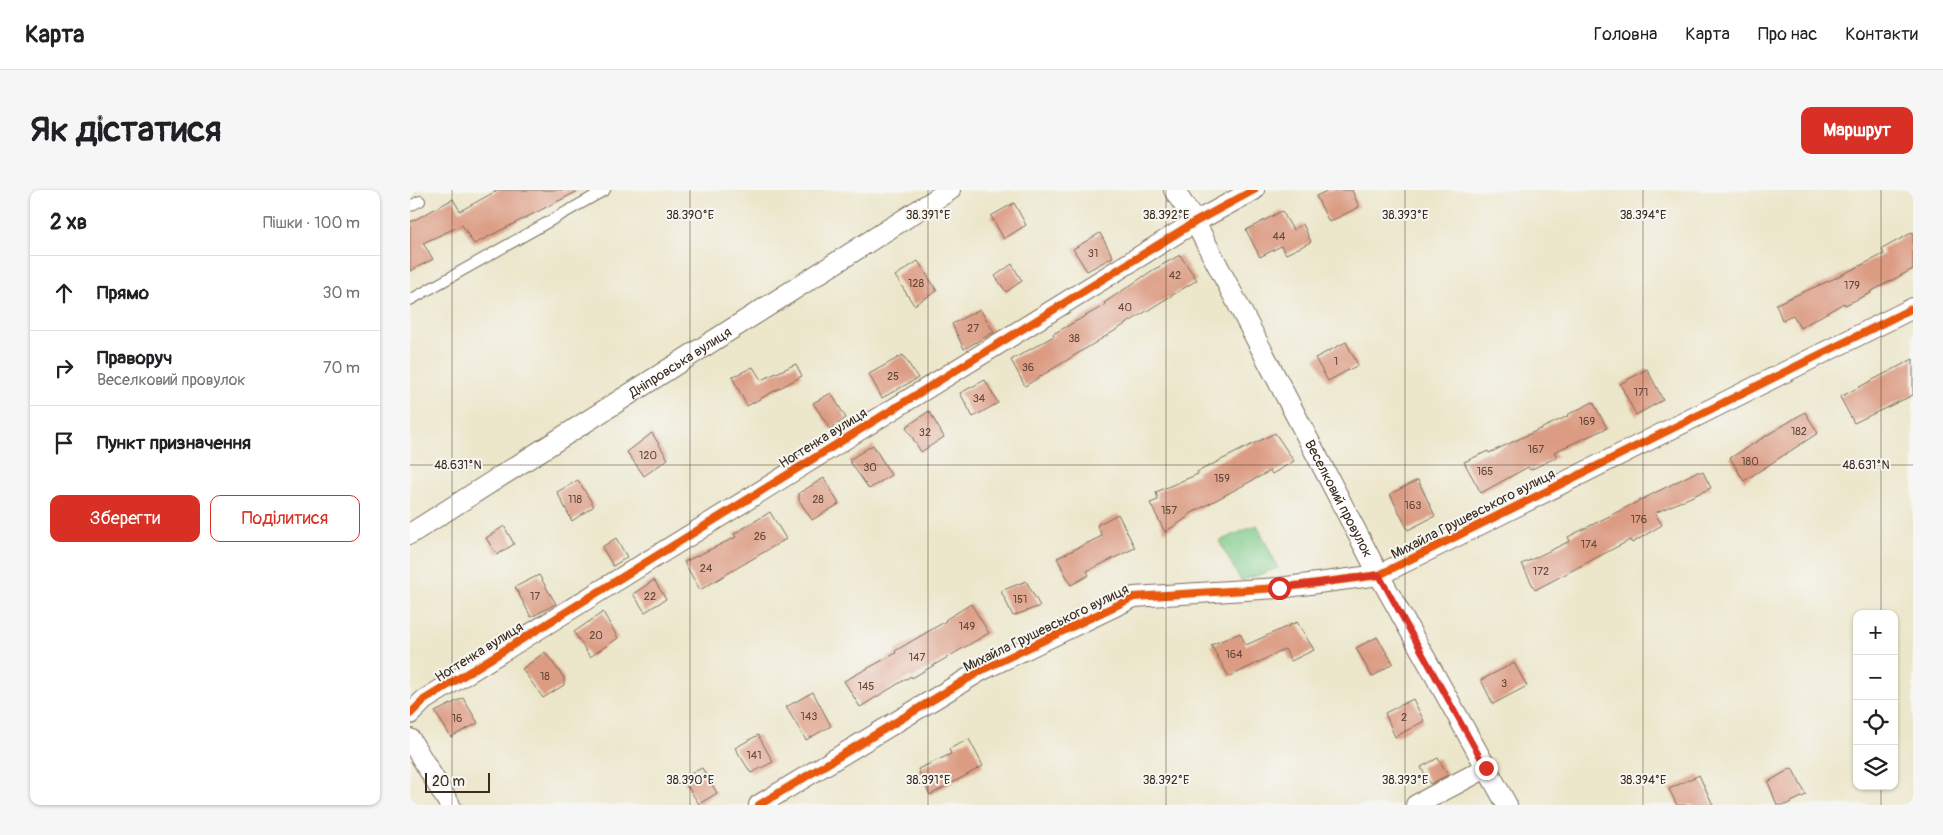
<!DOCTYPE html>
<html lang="uk">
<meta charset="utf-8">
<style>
body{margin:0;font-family:Pangolin,sans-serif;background:#f6f6f6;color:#202124}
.controls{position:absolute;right:15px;bottom:15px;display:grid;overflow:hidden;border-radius:10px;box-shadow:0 1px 4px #0004}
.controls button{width:45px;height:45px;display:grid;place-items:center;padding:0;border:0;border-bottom:1px solid #e0e0e0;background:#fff;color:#202124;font:25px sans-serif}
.scale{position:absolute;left:15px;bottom:12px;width:65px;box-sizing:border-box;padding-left:5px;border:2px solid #3b2a1e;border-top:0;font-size:14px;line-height:18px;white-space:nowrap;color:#3b2a1e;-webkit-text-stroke:4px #f6f6f2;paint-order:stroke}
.stop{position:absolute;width:15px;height:15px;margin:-11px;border:4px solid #d93025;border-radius:50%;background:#fff}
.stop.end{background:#d93025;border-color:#fff;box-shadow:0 1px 5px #0008}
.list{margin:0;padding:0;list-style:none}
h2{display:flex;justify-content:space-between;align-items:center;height:65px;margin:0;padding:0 20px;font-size:21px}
h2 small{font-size:16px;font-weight:400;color:#757577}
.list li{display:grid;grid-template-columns:32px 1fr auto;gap:15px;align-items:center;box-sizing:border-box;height:75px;padding:0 20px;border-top:1px solid #e0e0e0}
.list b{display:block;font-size:19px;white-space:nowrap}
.list p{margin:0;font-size:16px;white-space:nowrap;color:#757577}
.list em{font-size:16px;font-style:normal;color:#757577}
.actions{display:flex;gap:10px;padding:15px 20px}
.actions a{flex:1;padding:11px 0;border:1px solid #d93025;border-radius:10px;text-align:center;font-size:18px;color:#d93025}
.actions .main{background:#d93025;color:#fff}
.icon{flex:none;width:28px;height:28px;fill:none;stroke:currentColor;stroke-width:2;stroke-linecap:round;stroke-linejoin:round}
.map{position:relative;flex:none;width:1503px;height:615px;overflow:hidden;border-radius:10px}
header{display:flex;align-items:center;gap:30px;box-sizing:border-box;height:70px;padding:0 25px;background:#fff;border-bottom:1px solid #e0e0e0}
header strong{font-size:24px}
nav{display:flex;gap:28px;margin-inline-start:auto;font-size:18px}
.intro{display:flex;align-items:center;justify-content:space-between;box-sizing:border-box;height:120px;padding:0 30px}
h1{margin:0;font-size:35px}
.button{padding:12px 22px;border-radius:10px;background:#d93025;color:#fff;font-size:18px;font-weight:700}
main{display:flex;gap:30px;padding:0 30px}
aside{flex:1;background:#fff;border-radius:10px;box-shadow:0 1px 4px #0004}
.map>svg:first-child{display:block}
.green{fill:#80cb89;stroke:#5e7a54}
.building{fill:#dc9b83}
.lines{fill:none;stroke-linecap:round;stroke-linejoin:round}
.service-casing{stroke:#796c5a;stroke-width:12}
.minor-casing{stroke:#796c5a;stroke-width:22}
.service{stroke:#fff;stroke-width:10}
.minor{stroke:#fff;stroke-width:20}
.cycleway-casing{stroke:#f6f6f2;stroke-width:11}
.cycleway{stroke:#e8590c;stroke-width:8}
.route{stroke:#d93025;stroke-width:6}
.ticks{fill:none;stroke:#3b2a1e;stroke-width:1;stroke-opacity:0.45}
.labels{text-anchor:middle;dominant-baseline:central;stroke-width:4;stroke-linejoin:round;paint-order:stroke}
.number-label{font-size:11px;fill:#634637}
.street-label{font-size:14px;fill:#3b2a1e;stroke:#f6f6f2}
.ticks-label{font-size:12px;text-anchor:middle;fill:#3b2a1e;stroke:#f6f6f2;stroke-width:4;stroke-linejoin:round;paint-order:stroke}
</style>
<header>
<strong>Карта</strong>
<nav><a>Головна</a><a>Карта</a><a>Про нас</a><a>Контакти</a></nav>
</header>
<div class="intro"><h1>Як дістатися</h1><a class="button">Маршрут</a></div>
<main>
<aside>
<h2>2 хв<small>Пішки · 100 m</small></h2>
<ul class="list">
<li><svg class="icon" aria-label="ahead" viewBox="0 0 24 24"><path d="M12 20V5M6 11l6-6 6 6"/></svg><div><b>Прямо</b></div><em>30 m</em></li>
<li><svg class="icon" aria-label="right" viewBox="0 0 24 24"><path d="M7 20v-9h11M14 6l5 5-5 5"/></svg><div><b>Праворуч</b><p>Веселковий провулок</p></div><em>70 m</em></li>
<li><svg class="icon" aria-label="arrive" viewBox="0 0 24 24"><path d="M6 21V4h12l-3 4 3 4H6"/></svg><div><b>Пункт призначення</b></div></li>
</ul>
<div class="actions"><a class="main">Зберегти</a><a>Поділитися</a></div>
</aside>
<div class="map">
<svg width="1503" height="615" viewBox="0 0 1503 615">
<rect width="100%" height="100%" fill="#f6f6f2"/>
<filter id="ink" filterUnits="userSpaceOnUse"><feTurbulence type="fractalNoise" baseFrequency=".02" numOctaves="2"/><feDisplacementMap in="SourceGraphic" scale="10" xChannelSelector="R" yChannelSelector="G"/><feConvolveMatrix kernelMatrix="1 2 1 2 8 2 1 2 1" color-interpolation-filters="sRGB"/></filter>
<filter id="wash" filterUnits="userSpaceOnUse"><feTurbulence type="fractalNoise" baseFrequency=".0096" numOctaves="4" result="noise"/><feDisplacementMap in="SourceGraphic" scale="20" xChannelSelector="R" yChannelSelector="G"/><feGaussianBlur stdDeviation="1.12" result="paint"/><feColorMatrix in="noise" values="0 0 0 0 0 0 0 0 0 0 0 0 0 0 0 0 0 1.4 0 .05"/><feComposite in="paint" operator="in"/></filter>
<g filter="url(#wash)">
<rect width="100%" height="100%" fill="#ece6ca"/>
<!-- green -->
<polygon class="green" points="847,335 868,378 831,391 809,351"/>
<g id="blocks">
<!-- building -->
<g class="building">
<polygon points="88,0 170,0 64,54 52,35 13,53 23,69 0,81 0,30 1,32 43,9 50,21"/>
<polygon points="919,0 942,0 949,17 919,32 906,6"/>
<polygon points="604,13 616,35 594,49 581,26"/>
<polygon points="872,21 883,40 893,34 901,52 876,64 871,56 850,67 836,40"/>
<polygon points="1503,42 1503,79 1460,102 1461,103 1435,115 1434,113 1390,138 1383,125 1372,130 1366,114 1423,89 1474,64 1472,59"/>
<polygon points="690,43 703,67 677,81 663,59"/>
<polygon points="770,65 787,90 615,196 601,170 644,146 643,144 695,115 694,113 743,80"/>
<polygon points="508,71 527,101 504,115 485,86"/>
<polygon points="602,74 612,91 596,102 585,86"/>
<polygon points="570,119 584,142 554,159 542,134"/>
<polygon points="936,152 948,175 918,191 905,168"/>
<polygon points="493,165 508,188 472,208 459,184"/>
<polygon points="1503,169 1503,205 1444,233 1430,207"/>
<polygon points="386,174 392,186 337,216 322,187 343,177 351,190"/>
<polygon points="1237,179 1253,210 1226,225 1210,194"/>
<polygon points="575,190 588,213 563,227 550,203"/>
<polygon points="421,203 436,228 420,239 403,213"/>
<polygon points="1183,212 1197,238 1144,262 1147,267 1120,280 1118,277 1071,303 1054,272 1078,261 1079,263 1158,226 1157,225"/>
<polygon points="519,221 534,247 511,262 496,237"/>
<polygon points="1395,222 1408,243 1334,291 1320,268"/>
<polygon points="242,243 258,269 234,286 217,262"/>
<polygon points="865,243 884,271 862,284 860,281 778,325 778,327 755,342 740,313 748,310 746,302 788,284 787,282"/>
<polygon points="463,255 481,285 459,299 439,270"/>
<polygon points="1286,282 1293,282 1301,298 1245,323 1252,335 1222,353 1220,350 1125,400 1112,374 1160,351 1158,347"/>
<polygon points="414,288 429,314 402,330 389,310 389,303"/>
<polygon points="168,290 184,316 162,331 147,302"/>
<polygon points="1008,290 1025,326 998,340 980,304"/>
<polygon points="360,322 376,349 290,400 274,372 326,347 324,344"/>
<polygon points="708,324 725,358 677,381 679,385 661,395 647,368 692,346 687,335"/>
<polygon points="94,336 104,354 87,365 76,348"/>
<polygon points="206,348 217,367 203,376 192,357"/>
<polygon points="129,385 146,414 121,427 105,397"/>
<polygon points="244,390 256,409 235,422 223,404"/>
<polygon points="616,391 630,416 603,426 591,401"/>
<polygon points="561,414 579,443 502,488 501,486 450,517 434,491 486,463 485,461 536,431 535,430"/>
<polygon points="193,422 208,448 180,467 164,442"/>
<polygon points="887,432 904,460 881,471 875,459 819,487 801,455 830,443 836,455"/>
<polygon points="967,447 983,473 962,487 946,458"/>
<polygon points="135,462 154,488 154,495 133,508 112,479"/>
<polygon points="1104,473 1117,496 1083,514 1071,490"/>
<polygon points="403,502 421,536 396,550 376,517"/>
<polygon points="53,508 68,533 41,547 25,522"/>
<polygon points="1003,509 1014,531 985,547 975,523"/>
<polygon points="348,545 363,572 341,583 325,558"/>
<polygon points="559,549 573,576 520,605 508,579 541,564 539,559"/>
<polygon points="1028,568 1038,585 1020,594 1011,577"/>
<polygon points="292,578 307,603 289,614 272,588"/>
<polygon points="1382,578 1396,605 1375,615 1367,615 1358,592"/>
<polygon points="1289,585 1303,615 1267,615 1259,599"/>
</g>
</g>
</g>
<g filter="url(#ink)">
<use href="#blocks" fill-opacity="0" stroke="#796c5a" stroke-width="1"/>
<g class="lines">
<defs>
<g id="service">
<polyline points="0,16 10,11"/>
<polyline points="0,110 195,0"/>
</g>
<g id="minor">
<path id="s1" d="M 764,0 L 785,32 L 969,385 L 1097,615"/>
<path id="s2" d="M 0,344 L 540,0"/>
<polyline points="0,524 14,510 785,32 844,0"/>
<polyline points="0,549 40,615"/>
<polyline points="349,615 572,480 724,407 869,398 969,385 1503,118"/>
<polyline points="1006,615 1076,578"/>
</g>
</defs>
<!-- service casing -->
<use href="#service" class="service-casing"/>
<!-- minor casing -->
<use href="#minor" class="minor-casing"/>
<!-- service -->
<use href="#service" class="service"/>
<!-- minor -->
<use href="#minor" class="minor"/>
<defs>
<g id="cycleway">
<polyline points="0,524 14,510 785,32 844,0"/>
<polyline points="349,615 572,480 724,407 869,398 969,385 1503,118"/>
</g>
</defs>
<!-- cycleway casing -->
<use href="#cycleway" class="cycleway-casing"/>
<!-- cycleway -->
<use href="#cycleway" class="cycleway"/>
</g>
</g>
<g class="lines" filter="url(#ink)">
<!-- route -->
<polyline class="route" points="869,398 969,385 1076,578"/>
</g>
<!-- ticks -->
<path class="ticks" d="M 42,0 L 42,615M 280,0 L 280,615M 518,0 L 518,615M 756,0 L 756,615M 995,0 L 995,615M 1233,0 L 1233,615M 1471,0 L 1471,424M 0,275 L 1503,275M 1471,596 L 1471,615"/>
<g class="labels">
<!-- number labels -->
<g class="number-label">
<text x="869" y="46">44</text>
<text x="683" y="63">31</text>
<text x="765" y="85">42</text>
<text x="506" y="93">128</text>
<text x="1442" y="95">179</text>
<text x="715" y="117">40</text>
<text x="563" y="138">27</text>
<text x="664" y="148">38</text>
<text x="926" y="171">1</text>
<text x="618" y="177">36</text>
<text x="483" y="186">25</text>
<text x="1231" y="202">171</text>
<text x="569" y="208">34</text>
<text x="1177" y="231">169</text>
<text x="1389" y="241">182</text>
<text x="515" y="242">32</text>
<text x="1126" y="259">167</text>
<text x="238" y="265">120</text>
<text x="1340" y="271">180</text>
<text x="460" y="277">30</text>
<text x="1075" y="281">165</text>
<text x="812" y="288">159</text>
<text x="165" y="309">118</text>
<text x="408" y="309">28</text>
<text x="1003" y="315">163</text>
<text x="759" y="320">157</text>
<text x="1229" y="329">176</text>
<text x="350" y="346">26</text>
<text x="1179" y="354">174</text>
<text x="296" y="378">24</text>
<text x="1131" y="381">172</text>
<text x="125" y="406">17</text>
<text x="240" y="406">22</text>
<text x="610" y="409">151</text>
<text x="557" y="436">149</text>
<text x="186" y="445">20</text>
<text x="824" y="464">164</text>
<text x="507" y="467">147</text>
<text x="135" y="486">18</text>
<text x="1094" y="493">3</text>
<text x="456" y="496">145</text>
<text x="399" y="526">143</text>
<text x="994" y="527">2</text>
<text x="47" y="528">16</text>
<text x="344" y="565">141</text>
</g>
<!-- street labels -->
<g class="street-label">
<text stroke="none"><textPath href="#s2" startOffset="320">Дніпровська вулиця</textPath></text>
<text transform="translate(413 248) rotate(-32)">Ногтенка вулиця</text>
<text stroke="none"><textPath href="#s1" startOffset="350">Веселковий провулок</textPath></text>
<text transform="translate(1063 324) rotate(-27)">Михайла Грушевського вулиця</text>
<text transform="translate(636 438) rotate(-26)">Михайла Грушевського вулиця</text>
<text transform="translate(69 462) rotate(-32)">Ногтенка вулиця</text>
</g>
</g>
<g class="ticks-label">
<text x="280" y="29">38.390°E</text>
<text x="518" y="29">38.391°E</text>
<text x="756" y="29">38.392°E</text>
<text x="995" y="29">38.393°E</text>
<text x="1233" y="29">38.394°E</text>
<text x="48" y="279">48.631°N</text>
<text x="1456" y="279">48.631°N</text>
<text x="280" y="594">38.390°E</text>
<text x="518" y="594">38.391°E</text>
<text x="756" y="594">38.392°E</text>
<text x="995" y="594">38.393°E</text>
<text x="1233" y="594">38.394°E</text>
</g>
</svg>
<div class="controls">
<button>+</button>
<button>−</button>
<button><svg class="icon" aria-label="locate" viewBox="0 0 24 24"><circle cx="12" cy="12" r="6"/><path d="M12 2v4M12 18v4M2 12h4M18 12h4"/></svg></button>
<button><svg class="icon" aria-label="layers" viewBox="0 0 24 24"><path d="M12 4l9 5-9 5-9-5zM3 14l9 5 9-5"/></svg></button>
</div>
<div class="scale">20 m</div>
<div class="stop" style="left:869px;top:398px"></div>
<div class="stop end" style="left:1076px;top:578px"></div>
</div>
</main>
